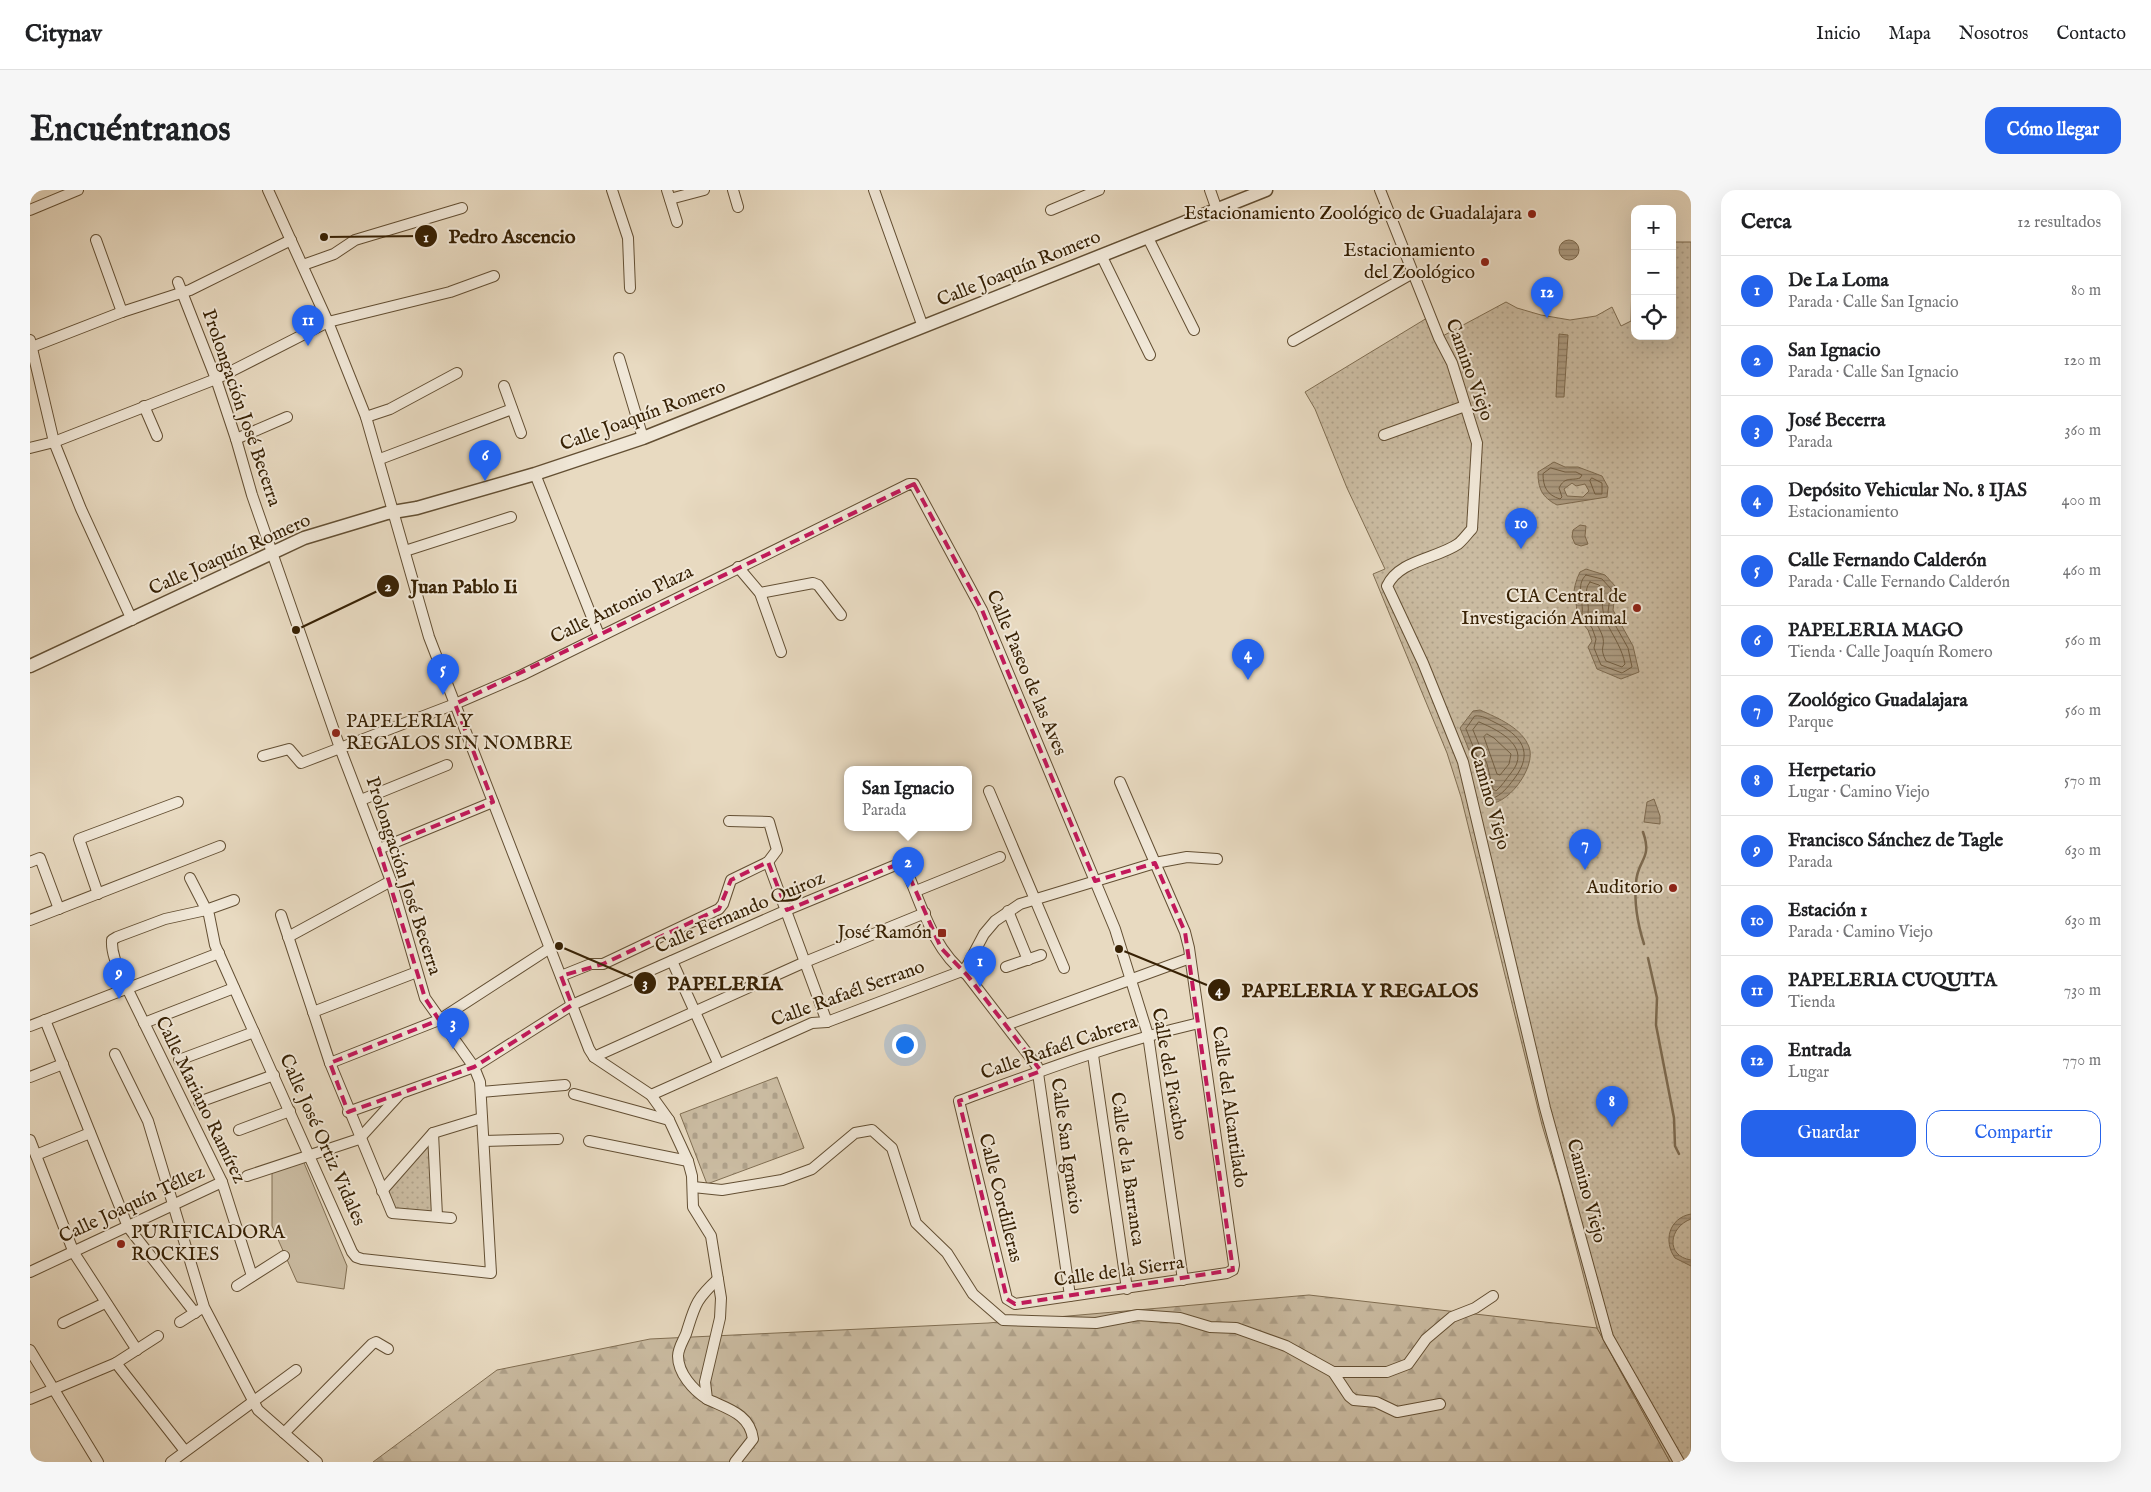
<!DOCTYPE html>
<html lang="es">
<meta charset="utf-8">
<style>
body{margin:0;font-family:"IM FELL English",serif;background:#f6f6f6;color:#202124}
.controls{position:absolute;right:15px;top:15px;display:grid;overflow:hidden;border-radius:10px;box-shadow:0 5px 20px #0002}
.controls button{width:45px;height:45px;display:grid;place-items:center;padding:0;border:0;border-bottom:1px solid #e0e0e0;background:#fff;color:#202124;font:25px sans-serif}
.you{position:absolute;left:874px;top:854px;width:18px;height:18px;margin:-12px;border:4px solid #fff;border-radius:50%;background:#1a73e8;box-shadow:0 0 0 8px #1a73e833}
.badge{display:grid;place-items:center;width:32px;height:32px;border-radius:50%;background:#2563eb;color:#fff;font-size:16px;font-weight:700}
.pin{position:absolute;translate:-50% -41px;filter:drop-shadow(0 1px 2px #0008)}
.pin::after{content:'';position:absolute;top:26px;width:18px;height:15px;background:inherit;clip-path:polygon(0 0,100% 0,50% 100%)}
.popup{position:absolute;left:814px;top:576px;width:128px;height:65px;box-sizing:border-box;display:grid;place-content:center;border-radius:10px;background:#fff;filter:drop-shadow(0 1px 4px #0005);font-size:16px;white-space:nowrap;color:#757577}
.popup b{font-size:19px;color:#202124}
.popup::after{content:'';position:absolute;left:50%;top:100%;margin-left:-10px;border:10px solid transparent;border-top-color:#fff}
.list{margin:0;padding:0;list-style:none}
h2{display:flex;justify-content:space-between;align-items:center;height:65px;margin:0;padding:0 20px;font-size:21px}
h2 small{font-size:16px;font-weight:400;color:#757577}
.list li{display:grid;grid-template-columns:32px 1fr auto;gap:15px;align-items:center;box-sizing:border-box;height:70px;padding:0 20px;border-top:1px solid #e0e0e0}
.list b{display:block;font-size:19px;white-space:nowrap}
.list p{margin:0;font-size:16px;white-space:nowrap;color:#757577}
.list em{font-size:16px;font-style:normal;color:#757577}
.actions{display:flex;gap:10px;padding:15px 20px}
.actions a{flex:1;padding:11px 0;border:1px solid #2563eb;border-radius:15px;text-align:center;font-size:18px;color:#2563eb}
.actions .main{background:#2563eb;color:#fff}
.icon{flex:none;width:28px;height:28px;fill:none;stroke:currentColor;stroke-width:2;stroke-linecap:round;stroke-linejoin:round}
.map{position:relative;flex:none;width:1661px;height:1272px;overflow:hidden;border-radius:15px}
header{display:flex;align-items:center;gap:30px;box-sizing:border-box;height:70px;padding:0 25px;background:#fff;border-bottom:1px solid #e0e0e0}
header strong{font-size:24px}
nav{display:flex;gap:28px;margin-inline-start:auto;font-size:18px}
.intro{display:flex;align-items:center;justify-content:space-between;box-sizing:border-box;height:120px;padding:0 30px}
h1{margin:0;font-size:35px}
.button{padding:12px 22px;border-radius:15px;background:#2563eb;color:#fff;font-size:18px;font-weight:700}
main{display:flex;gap:30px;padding:0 30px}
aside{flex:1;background:#fff;border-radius:15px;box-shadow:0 5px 20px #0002}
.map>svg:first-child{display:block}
.green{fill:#cabba1;stroke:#806e52}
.forest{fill:url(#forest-firs);stroke:#806e52}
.cemetery{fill:url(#cemetery-stones);stroke:#806e52}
.park{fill:url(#park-dots);stroke:#806e52}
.water{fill:url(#water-rules);stroke:#7d6a4f;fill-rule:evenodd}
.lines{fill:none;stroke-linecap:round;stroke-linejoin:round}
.shore{stroke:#725e42;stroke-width:1}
.stream{stroke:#7d6a4f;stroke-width:2.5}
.minor-casing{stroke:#634f33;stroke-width:12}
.tertiary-casing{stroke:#634f33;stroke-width:15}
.minor{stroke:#f0e7d7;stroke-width:10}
.tertiary{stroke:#f0e7d7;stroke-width:12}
.marked{fill:none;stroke:#c2185b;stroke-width:4;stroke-dasharray:10 6;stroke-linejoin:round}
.poi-dot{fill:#8f2418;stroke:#f0e7d7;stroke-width:2}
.labels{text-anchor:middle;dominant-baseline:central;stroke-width:4;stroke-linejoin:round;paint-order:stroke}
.poi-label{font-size:19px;fill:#372104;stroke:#f0e7d7;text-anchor:end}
.street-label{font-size:19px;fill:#372104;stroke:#f0e7d7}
.leader{fill:none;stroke:#372104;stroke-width:2}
.callout-dot{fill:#372104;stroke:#f0e7d7;stroke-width:2}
.mark-label{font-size:15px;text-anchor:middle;font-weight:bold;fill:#fff}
.callout-label{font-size:20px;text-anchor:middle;font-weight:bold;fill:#372104;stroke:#f0e7d7;stroke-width:4;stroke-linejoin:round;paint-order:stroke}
</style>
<header>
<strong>Citynav</strong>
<nav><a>Inicio</a><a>Mapa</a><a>Nosotros</a><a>Contacto</a></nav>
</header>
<div class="intro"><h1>Encuéntranos</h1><a class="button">Cómo llegar</a></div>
<main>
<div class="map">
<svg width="1661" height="1272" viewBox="0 0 1661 1272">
<defs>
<pattern id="forest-firs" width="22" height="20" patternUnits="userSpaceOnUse" patternTransform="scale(1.25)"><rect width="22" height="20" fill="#cabba1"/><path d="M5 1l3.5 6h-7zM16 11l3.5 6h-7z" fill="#aea089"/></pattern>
<pattern id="cemetery-stones" width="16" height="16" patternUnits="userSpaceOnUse" patternTransform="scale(1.25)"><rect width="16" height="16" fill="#cabba1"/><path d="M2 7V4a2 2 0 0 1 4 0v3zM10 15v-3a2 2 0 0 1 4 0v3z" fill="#aea089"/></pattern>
<pattern id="park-dots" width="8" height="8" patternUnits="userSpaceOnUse" patternTransform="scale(1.25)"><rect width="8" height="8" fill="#cabba1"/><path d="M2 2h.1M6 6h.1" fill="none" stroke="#aea089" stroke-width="1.8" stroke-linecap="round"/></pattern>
<pattern id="water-rules" width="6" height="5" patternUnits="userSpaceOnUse" patternTransform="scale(1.25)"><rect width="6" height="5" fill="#ac9b81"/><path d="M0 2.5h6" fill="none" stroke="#8d7e67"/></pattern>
</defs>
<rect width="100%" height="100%" fill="#e8dac1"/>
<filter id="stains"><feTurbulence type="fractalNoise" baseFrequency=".004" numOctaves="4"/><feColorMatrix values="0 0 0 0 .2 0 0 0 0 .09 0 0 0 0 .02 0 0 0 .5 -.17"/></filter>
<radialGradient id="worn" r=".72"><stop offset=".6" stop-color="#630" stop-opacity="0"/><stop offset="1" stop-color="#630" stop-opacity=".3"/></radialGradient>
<!-- green -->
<polygon class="green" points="272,968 317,1076 314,1099 267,1092 242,1036 242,980"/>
<!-- forest -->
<polygon class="forest" points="1279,1105 1567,1138 1640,1272 343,1272 467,1180 620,1149 958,1133"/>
<!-- cemetery -->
<polygon class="cemetery" points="747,887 774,958 677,994 650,924"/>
<!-- park -->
<g class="park">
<polygon points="1642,52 1661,52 1661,1272 1640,1272 1567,1138 1530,995 1512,935 1431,607 1417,563 1343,384 1355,379 1317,298 1285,219 1275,202 1397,128 1409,148 1476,112 1487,118 1511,125 1540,130 1566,126 1582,117 1591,136 1601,131 1602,88 1605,85 1605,146 1642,146"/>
<polygon points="402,946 405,1024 364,1022 354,1001"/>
</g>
<!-- water -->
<g class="water">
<circle cx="1539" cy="60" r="10"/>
<polygon points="1529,144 1538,145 1534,207 1526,207"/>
<path d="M 1524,272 L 1535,277 L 1548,277 L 1572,286 L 1578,297 L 1577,307 L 1527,315 C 1512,307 1508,299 1508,282 ZM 1542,293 L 1546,296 L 1555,294 L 1559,301 L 1553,307 L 1537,306 L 1534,299 Z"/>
<polygon points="1550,335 1556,336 1555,346 1558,354 1551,356 1545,354 1542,347 1543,340"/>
<path d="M 1556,379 L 1575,385 L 1586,397 L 1583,420 L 1603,456 L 1609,482 L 1591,489 L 1567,479 L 1558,457 L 1562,451 L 1558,440 L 1546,425 C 1548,416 1545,412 1544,403 C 1544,397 1547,388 1550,382 Z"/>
<path d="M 1450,520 C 1468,528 1492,538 1499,557 C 1507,577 1476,619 1455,613 L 1446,577 L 1430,538 L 1443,521 Z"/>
<polygon points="1624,609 1630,626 1630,634 1614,632 1617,612"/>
<path d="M 1661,1024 L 1661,1029 C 1639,1037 1635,1066 1661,1070 L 1661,1076 L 1645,1068 C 1633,1051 1639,1028 1661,1024 Z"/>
</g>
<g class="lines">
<!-- shore -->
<g class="shore">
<path d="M 1521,278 L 1535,282 L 1546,282 L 1552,285 L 1550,288 C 1541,291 1535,286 1529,298 L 1532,307 L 1530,309 C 1517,305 1513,297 1513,284 Z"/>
<polygon points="1562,288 1572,293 1572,304 1565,304 1560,291"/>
<path d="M 1556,385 L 1572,389 L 1581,399 L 1578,422 L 1598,458 L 1602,477 L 1592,483 L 1571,475 L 1564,458 L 1566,449 L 1562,438 L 1552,424 C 1554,411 1545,395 1556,385 Z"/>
<path d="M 1560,392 L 1569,395 L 1574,400 C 1566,432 1589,444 1595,474 L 1592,477 L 1576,471 C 1569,457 1575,458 1573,448 C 1570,437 1564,431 1558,423 C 1560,412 1552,401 1560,392 Z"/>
<path d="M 1445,526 C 1452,525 1458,529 1464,532 C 1491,545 1505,562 1484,589 C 1477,598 1472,605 1461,609 L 1458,608 L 1451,576 L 1436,539 Z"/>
<path d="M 1449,532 C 1471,541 1502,558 1481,583 C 1476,589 1472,596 1466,601 L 1463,599 L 1457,574 L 1443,540 Z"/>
<polygon points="1457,544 1464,548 1481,564 1479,574 1470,585 1467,584 1454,547"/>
</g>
<!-- stream -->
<g class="stream">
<path d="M 1613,642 C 1623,670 1607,669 1606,693 C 1604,713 1608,735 1614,754"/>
<polyline points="1618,768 1627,808 1626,835 1644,928 1645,956 1649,964"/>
</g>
<defs>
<g id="minor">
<path d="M 238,0 L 298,132 L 336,227 L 399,447 L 559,859 L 564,867 L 621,905 L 639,930 L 658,971 L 662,986 L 663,1017 L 681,1046 L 691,1108 L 690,1128 L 675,1192 L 677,1209 C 698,1219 720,1224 723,1249 L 705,1272"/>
<polyline points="582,0 598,48 600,98"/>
<polyline points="637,0 647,32"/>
<polyline points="703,0 708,17"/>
<polyline points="844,0 893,137"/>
<polyline points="1180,0 1187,20"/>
<path d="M 1350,0 L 1409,148 L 1422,173 L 1447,253 L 1442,339 C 1437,344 1433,350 1428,354 C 1406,369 1369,370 1357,396 L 1393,473 L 1433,572 L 1515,918 L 1578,1147 L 1649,1272"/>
<polyline points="640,9 674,0"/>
<polyline points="0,20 48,0"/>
<polyline points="1021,20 1069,0"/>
<polyline points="1118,48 1164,140"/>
<polyline points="66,50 92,122"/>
<polyline points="1072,67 1120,165"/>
<polyline points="273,75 304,64 325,50 432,18"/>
<polyline points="148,92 186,189 206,249 222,305 310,558 361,691 395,808 444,877 450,892 461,1083 332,1069 326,1067 322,1062 185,755 179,725 160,688"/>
<polyline points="0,150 24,252 51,319 102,430"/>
<polyline points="1263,151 1383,83"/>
<polyline points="2,157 92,122 160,100 261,50"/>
<polyline points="589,168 613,248"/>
<polyline points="474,196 491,243"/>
<polyline points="114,216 127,246"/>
<polyline points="336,227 360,219 427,183"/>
<polyline points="1354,245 1435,216"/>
<polyline points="206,249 257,227"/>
<polyline points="0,258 24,252 186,189 298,132 420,102 464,86"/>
<polyline points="350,269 482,219"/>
<polyline points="505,284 569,445"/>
<polyline points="375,361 481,327"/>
<polyline points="708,377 730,403 751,462"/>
<polyline points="730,403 783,393 788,395 811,425"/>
<polyline points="233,566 259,559 271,573 425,514 492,485 879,294 884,294 952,420 1085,739 1118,845 1153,1090"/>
<path d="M 1090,592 L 1155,742 L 1159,758 L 1204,1075 L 1203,1080 L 1197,1083 L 985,1114 L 977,1109 L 929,911 C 1008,882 1087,852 1169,833"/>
<polyline points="959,601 1034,778"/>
<polyline points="331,610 417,575"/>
<polyline points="349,659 463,612"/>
<polyline points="0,672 10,668 29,719"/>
<polyline points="738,672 797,832"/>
<polyline points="886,701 970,667"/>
<polyline points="68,704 49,649 148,612"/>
<path d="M 204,710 L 176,720 L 135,729 L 87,747 L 82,750 C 81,767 91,783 97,798 L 192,992 L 222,1086"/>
<polyline points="978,721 998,770"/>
<polyline points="251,725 300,873 362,1023 421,1028"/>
<polyline points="0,730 190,656"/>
<polyline points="258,747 361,691"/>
<polyline points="642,771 688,873"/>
<polyline points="976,777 1011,765"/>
<polyline points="531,786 561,774 573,774 689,719 693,714 701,690 738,672 747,660 739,632 699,631"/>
<polyline points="283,822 387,782"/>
<polyline points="15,830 98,1037 165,1123"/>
<polyline points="114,833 204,798"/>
<polyline points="976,835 1160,768"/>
<polyline points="0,836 189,763"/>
<polyline points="85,864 118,931 174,1117 228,1220 287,1272"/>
<polyline points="1063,865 1097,1099"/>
<polyline points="564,867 775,772 895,723"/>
<polyline points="149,870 224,842"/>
<polyline points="300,873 409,830 520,758"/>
<polyline points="0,887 33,874"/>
<polyline points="451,902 535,895"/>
<polyline points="544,904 639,930"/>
<polyline points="621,905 782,833 797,832 932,781 937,776 954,744 965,731 990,714 1125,673 1157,667 1187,669"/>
<polyline points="169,912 244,885"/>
<path d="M 318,922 L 444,877 L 542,815 L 757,720 L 873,672 C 890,710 902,760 937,785 L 1007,876 L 1040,1106"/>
<polyline points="209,940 260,921"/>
<polyline points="403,943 407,1026"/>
<polyline points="0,950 44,1063 107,1160"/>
<polyline points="454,951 528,949"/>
<polyline points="559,951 658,971"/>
<polyline points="6,965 60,943"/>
<polyline points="217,986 329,949 370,904"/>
<polyline points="663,997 692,1000 752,990 782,979 825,943 842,940 862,958 886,1033 917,1063 943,1104 973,1130 1066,1133 1108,1125 1150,1128 1180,1137 1206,1138 1256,1156 1303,1182 1319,1206 1324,1210 1346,1212 1367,1222 1410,1214"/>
<polyline points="352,1001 403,943 452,928"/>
<polyline points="0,1082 192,992"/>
<polyline points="207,1096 254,1066"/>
<polyline points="150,1132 169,1120"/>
<polyline points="33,1133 75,1113"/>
<polyline points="0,1160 68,1272"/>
<polyline points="86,1173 155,1261"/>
<polyline points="1303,1182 1357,1182 1378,1174 1396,1149 1422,1127 1445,1118 1463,1106"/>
<polyline points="0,1209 86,1173 128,1146"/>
<path d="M 677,1209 C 663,1200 648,1183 648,1166 C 648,1159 653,1151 656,1144 C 665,1116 665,1110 688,1089"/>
<polyline points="254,1243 342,1154 346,1152 358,1159"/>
<polyline points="141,1272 266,1180"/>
</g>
<polyline id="tertiary" points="0,476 274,348 357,323 387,318 505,284 613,248 1236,0"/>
</defs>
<!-- minor casing -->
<use href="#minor" class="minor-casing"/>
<!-- tertiary casing -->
<use href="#tertiary" class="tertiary-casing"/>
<!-- minor -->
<use href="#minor" class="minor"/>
<!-- tertiary -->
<use href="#tertiary" class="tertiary"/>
</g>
<!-- marked area -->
<path class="marked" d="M 884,294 L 952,420 L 1065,691 L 1125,673 L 1155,742 L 1203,1080 L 985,1114 L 977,1109 L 929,911 L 1011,881 L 937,785 L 911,758 L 873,672 L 757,720 L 738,672 L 701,690 L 689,719 L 573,774 L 531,786 L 542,815 L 444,877 L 318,922 L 300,873 L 409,830 L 395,808 L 349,659 L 463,612 L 425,514 Z"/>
<!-- markers -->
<g class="poi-dot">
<circle cx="1502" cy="24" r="5"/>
<circle cx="1455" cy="72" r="5"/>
<circle cx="1607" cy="418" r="5"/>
<circle cx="306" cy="543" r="5"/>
<circle cx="1643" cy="698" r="5"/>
<rect x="907" y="738" width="10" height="10" rx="2.5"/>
<circle cx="91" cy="1054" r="5"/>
</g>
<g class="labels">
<!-- poi labels -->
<g class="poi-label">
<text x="1492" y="24">Estacionamiento Zoológico de Guadalajara</text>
<text x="1445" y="61">Estacionamiento<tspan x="1445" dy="22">del Zoológico</tspan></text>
<text x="1597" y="407">CIA Central de<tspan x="1597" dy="22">Investigación Animal</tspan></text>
<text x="316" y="532" text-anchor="start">PAPELERIA Y<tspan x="316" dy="22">REGALOS SIN NOMBRE</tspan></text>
<text x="1633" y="698">Auditorio</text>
<text x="902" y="743">José Ramón</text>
<text x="101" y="1043" text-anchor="start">PURIFICADORA<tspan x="101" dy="22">ROCKIES</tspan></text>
</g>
<!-- street labels -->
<g class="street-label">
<text transform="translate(989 79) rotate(-22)">Calle Joaquín Romero</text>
<text transform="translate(1439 180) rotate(70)">Camino Viejo</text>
<text transform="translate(211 218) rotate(71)">Prolongación José Becerra</text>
<text transform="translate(613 226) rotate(-20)">Calle Joaquín Romero</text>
<text transform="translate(200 365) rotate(-24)">Calle Joaquín Romero</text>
<text transform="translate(592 415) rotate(-26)">Calle Antonio Plaza</text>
<text transform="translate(996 483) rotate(67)">Calle Paseo de las Aves</text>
<text transform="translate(1459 608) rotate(74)">Camino Viejo</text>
<text transform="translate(373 686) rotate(72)">Prolongación José Becerra</text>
<text transform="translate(710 723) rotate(-23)">Calle Fernando Quiroz</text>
<text transform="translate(818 804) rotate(-20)">Calle Rafaél Serrano</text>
<text transform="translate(1029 858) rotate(-19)">Calle Rafaél Cabrera</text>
<text transform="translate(1139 884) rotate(80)">Calle del Picacho</text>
<text transform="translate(170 910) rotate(64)">Calle Mariano Ramírez</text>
<text transform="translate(1199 917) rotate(82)">Calle del Alcantilado</text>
<text transform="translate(292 950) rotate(66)">Calle José Ortiz Vidales</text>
<text transform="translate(1036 956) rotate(82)">Calle San Ignacio</text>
<text transform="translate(1097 979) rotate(82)">Calle de la Barranca</text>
<text transform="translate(1556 1001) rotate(75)">Camino Viejo</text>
<text transform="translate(970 1008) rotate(76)">Calle Cordilleras</text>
<text transform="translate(102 1015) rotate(-25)">Calle Joaquín Téllez</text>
<text transform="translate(1089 1082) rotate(-8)">Calle de la Sierra</text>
</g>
</g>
<!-- callouts -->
<path class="leader" d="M294 47L396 46M266 440L358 396M529 756L615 793M1089 759L1189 800"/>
<g class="callout-dot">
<circle cx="294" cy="47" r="5"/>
<circle cx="266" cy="440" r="5"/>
<circle cx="529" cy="756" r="5"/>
<circle cx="1089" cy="759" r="5"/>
<circle cx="396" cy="46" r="12"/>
<circle cx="358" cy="396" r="12"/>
<circle cx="615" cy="793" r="12"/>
<circle cx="1189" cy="800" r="12"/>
</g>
<g class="mark-label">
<text x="396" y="52">1</text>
<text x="358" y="401">2</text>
<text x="615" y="798">3</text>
<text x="1189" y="805">4</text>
</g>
<g class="callout-label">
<text x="482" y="53">Pedro Ascencio</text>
<text x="434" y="403">Juan Pablo Ii</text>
<text x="695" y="800">PAPELERIA</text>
<text x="1330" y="807">PAPELERIA Y REGALOS</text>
</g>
<rect width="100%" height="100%" filter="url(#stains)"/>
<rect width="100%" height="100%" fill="url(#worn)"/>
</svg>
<div class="controls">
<button>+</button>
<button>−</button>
<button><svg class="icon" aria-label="locate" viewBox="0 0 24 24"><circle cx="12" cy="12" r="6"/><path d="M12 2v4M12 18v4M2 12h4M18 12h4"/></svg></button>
</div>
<div class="you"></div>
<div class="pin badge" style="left:950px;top:797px">1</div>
<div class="pin badge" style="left:878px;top:698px">2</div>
<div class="popup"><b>San Ignacio</b>Parada</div>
<div class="pin badge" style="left:423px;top:859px">3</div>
<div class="pin badge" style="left:1218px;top:490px">4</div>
<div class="pin badge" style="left:413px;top:505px">5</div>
<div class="pin badge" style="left:455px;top:291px">6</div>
<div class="pin badge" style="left:1555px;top:680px">7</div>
<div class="pin badge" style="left:1582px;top:937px">8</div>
<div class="pin badge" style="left:89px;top:809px">9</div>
<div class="pin badge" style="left:1491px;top:359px">10</div>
<div class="pin badge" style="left:278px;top:156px">11</div>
<div class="pin badge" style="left:1517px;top:128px">12</div>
</div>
<aside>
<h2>Cerca<small>12 resultados</small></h2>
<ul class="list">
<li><span class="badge">1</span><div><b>De La Loma</b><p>Parada · Calle San Ignacio</p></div><em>80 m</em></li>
<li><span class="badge">2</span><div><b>San Ignacio</b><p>Parada · Calle San Ignacio</p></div><em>120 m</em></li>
<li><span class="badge">3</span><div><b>José Becerra</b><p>Parada</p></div><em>360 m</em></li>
<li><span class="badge">4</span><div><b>Depósito Vehicular No. 8 IJAS</b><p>Estacionamiento</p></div><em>400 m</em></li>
<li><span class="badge">5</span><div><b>Calle Fernando Calderón</b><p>Parada · Calle Fernando Calderón</p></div><em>460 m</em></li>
<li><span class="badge">6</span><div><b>PAPELERIA MAGO</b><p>Tienda · Calle Joaquín Romero</p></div><em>560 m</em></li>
<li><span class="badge">7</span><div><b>Zoológico Guadalajara</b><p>Parque</p></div><em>560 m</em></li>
<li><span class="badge">8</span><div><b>Herpetario</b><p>Lugar · Camino Viejo</p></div><em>570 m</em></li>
<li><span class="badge">9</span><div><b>Francisco Sánchez de Tagle</b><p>Parada</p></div><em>630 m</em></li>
<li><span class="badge">10</span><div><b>Estación 1</b><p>Parada · Camino Viejo</p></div><em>630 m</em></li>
<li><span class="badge">11</span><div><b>PAPELERIA CUQUITA</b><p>Tienda</p></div><em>730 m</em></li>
<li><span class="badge">12</span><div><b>Entrada</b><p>Lugar</p></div><em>770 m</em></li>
</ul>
<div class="actions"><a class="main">Guardar</a><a>Compartir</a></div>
</aside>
</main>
